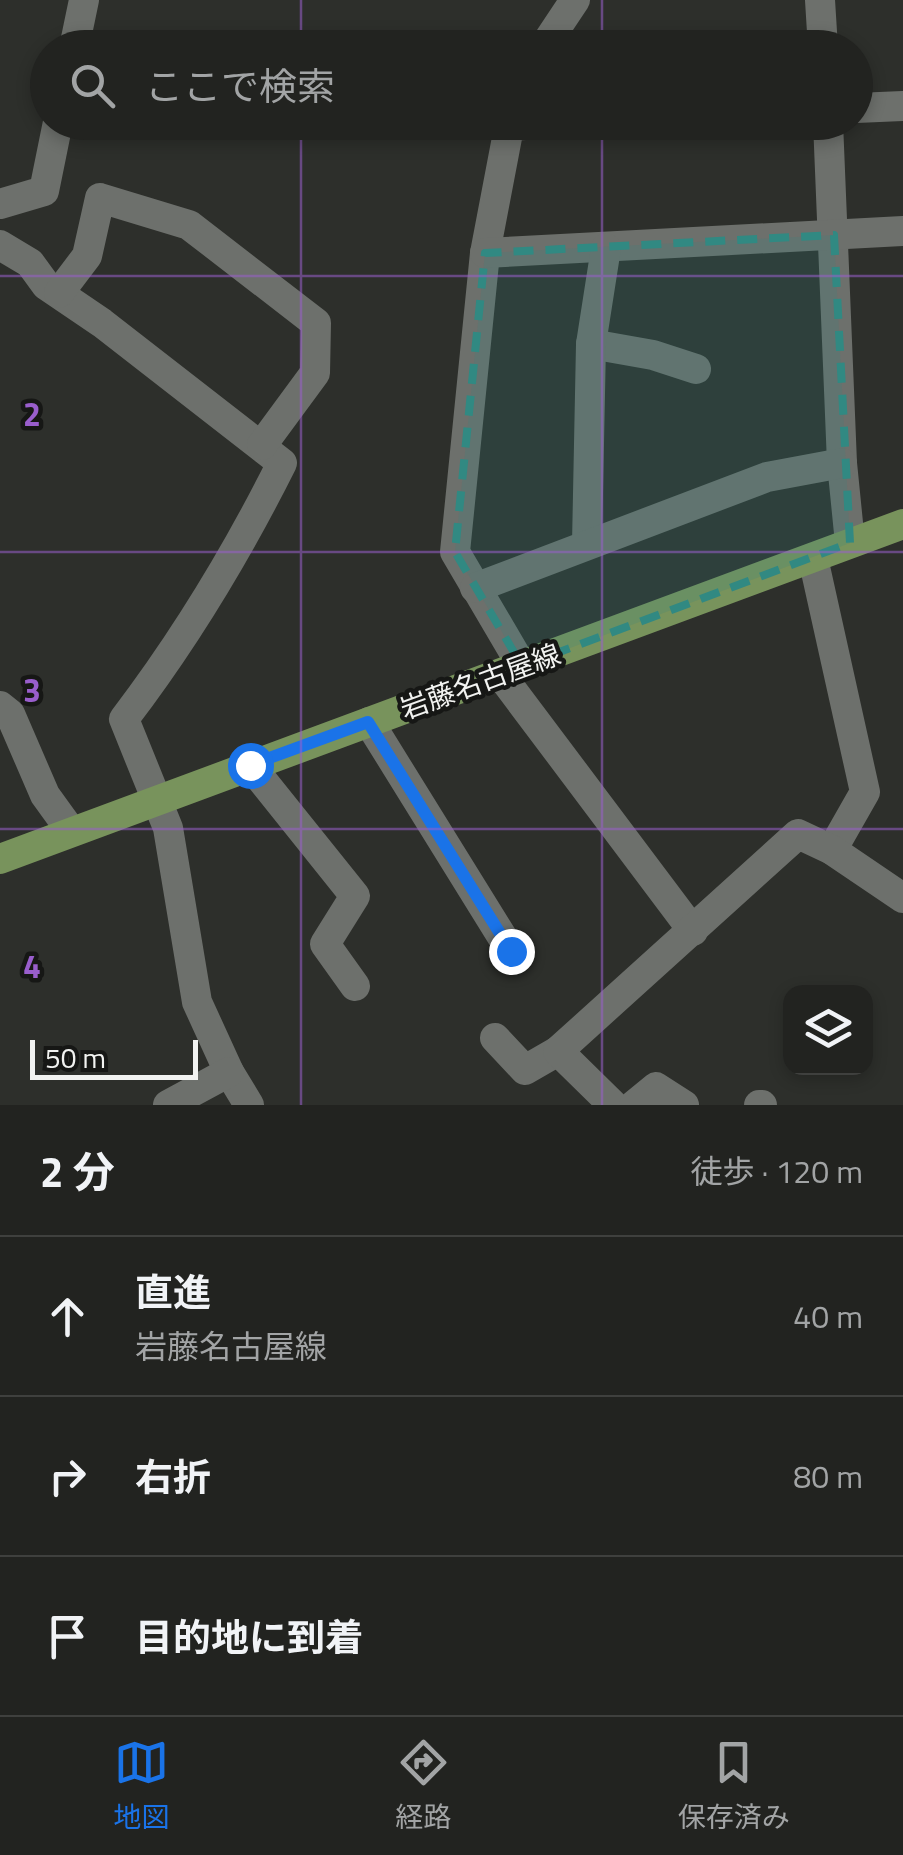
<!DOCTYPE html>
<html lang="ja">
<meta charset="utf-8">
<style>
body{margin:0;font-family:"Titillium Web","Noto Sans JP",sans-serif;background:#2e2f2d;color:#f1f3f6}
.controls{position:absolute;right:30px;bottom:30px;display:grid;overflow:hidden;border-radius:20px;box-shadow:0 5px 15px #0003}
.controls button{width:90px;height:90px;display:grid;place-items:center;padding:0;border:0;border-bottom:2px solid #3f403e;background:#222320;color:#f1f3f6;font:50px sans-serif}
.scale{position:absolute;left:30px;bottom:25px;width:168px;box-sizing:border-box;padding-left:10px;border:5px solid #f2f3f1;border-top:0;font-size:28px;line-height:35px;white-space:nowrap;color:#f2f3f1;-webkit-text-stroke:8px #161715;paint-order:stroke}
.stop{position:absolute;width:30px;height:30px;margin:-22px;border:8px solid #1a73e8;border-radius:50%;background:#fff}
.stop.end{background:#1a73e8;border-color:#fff;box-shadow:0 2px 10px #0008}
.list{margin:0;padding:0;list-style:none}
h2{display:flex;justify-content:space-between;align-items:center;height:130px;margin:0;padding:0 40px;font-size:42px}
h2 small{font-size:32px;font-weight:400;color:#a2a4a5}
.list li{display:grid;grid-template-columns:65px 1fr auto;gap:30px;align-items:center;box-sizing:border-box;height:160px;padding:0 40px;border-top:2px solid #3f403e}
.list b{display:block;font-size:38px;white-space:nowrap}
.list p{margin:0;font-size:32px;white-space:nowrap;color:#a2a4a5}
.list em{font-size:32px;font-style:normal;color:#a2a4a5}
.icon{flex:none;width:55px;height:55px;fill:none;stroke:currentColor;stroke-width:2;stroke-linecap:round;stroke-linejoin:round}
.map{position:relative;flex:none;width:903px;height:1105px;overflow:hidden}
.search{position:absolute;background:#222320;box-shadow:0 5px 15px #0003;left:30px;right:30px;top:30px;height:110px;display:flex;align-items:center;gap:25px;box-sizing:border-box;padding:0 35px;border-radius:55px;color:#a2a4a5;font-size:38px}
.sheet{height:610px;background:#222320}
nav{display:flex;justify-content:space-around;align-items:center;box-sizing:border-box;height:140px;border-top:2px solid #3f403e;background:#222320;font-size:28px;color:#a2a4a5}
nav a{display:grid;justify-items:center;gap:5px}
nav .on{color:#1a73e8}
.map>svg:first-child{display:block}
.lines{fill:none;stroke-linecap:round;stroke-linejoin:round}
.minor{stroke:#6d706c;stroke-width:30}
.major{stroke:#78935c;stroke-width:30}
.route{stroke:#1a73e8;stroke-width:12}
.marked{fill:#318982;fill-opacity:0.2;stroke:#318982;stroke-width:8;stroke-dasharray:20 12;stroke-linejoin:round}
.grid{fill:none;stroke:#995ecc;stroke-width:2.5;stroke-opacity:0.55}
.labels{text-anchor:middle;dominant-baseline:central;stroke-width:9;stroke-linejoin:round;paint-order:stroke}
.street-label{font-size:28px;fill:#f2f3f1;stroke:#161715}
.grid-label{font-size:32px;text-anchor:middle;font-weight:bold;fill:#995ecc;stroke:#161715;stroke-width:9;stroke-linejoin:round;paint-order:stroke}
</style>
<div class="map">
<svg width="903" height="1105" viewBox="0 0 903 1105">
<rect width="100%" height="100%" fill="#2d2f2b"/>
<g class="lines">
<!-- minor -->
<g class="minor">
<polyline points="820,0 823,48"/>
<polyline points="74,48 84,0"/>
<polyline points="543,48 575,0"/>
<polyline points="856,108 903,106"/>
<polyline points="510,122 485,253 455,552 522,666"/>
<polyline points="828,122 842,463 850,543"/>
<polyline points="509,126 574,122"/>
<polyline points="0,204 44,191 58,122"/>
<path d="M 0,245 L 30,263 L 46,285 L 102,323 L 282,463 C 237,553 185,639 124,719 L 168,828 L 197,1002 L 229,1072 L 249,1105"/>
<polyline points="485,253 903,231"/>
<polyline points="59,293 87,256 100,198 189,225 316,323 315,373 262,445"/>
<polyline points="591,344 653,355 696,369"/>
<polyline points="587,544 591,344 606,248"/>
<polyline points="813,558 865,792 832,850"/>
<polyline points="475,588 767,477 842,463"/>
<polyline points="500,674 693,931"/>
<polyline points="0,706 10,714 45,795 71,831"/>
<polyline points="369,722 511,951"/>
<polyline points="250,765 355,896 325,944 355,986"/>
<polyline points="495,1038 525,1070 558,1051"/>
<polyline points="168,1105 229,1072"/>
<polyline points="613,1105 558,1051 798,834 832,850 903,898"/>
<polyline points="634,1105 656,1087 684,1105"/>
<polyline points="759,1105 762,1105"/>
</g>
<!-- major -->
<polyline class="major" points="0,859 903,524"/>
</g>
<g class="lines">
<!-- route -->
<polyline class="route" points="250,765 368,722 511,951"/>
</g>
<!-- marked area -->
<path class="marked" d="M 834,235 L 850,543 L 522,666 L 455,552 L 485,253 Z"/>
<!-- grid -->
<path class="grid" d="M 301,0 L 301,48M 602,0 L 602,48M 301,122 L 301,1105M 602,122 L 602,1105M 0,276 L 903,276M 0,552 L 903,552M 0,829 L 903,829"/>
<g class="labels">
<!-- street labels -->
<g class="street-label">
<text transform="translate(480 681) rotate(-20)">岩藤名古屋線</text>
</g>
</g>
<g class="grid-label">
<text x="32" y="426">2</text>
<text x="32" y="702">3</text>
<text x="32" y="978">4</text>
</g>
</svg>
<div class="controls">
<button><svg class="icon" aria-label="layers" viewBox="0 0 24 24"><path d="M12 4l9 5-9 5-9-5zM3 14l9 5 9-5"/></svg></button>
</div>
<div class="scale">50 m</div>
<div class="stop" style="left:250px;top:765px"></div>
<div class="stop end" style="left:511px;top:951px"></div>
<div class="search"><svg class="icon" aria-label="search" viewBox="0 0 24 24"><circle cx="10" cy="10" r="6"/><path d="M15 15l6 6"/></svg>ここで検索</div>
</div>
<section class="sheet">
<h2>2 分<small>徒歩 · 120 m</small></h2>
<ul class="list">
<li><svg class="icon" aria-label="ahead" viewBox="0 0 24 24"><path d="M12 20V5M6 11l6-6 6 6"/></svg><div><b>直進</b><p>岩藤名古屋線</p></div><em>40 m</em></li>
<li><svg class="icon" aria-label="right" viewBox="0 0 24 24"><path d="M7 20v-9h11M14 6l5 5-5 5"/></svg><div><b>右折</b></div><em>80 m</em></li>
<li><svg class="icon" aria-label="arrive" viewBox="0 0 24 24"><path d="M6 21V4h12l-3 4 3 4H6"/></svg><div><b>目的地に到着</b></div></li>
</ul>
</section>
<nav>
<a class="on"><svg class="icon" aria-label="map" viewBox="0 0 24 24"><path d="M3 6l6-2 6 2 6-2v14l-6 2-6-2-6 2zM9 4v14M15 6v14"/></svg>地図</a>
<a><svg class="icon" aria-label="directions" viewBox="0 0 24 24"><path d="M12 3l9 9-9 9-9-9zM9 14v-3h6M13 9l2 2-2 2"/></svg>経路</a>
<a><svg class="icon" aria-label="saved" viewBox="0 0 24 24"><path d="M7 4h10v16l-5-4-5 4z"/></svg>保存済み</a>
</nav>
